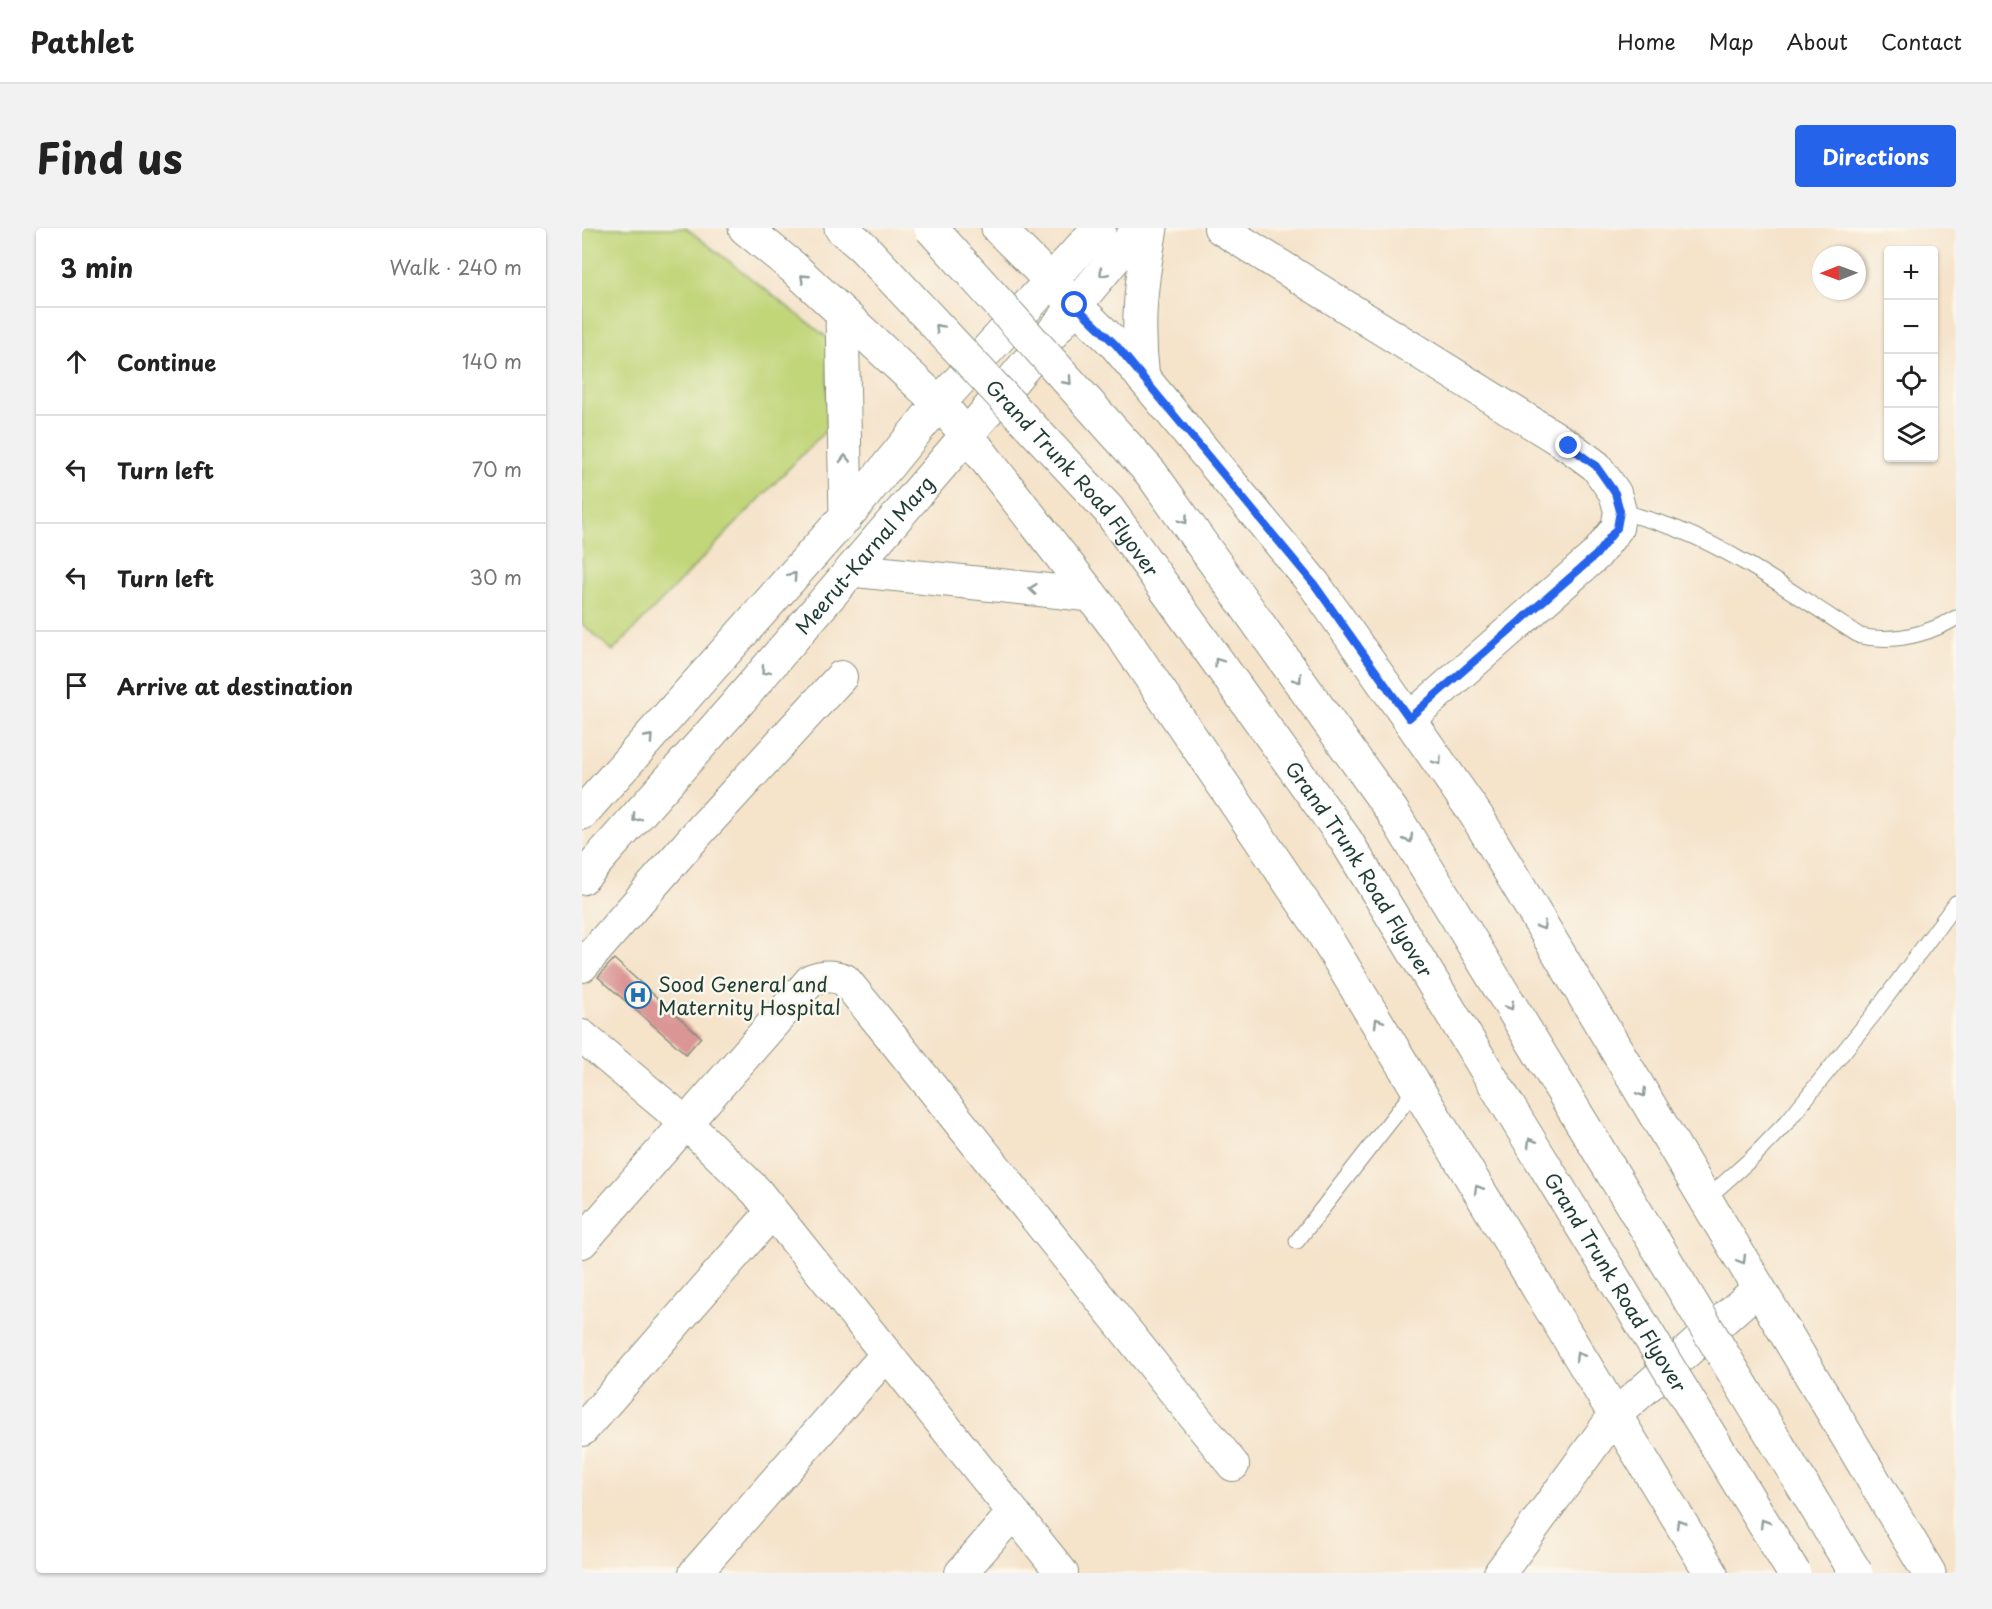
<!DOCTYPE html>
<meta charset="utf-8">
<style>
body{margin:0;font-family:"Playpen Sans",sans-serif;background:#f2f2f2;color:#222}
.controls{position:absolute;right:18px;top:18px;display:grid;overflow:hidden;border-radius:6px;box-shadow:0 2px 4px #0004}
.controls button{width:54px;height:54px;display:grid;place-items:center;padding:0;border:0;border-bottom:2px solid #e0e0e0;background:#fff;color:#222;font:30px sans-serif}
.compass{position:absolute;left:1230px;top:18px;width:54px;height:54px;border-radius:50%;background:#fff;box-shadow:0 2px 4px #0004;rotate:269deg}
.stop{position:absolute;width:18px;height:18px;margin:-14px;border:4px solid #2563eb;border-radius:50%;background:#fff}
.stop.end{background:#2563eb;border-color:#fff;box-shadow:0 2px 6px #0008}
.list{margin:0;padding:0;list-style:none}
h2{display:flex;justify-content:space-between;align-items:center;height:78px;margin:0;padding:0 24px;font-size:26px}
h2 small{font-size:20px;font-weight:400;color:#767676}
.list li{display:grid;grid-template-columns:39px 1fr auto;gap:18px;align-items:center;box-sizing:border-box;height:108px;padding:0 24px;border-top:2px solid #e0e0e0}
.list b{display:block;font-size:22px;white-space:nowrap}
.list em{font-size:20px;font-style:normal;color:#767676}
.icon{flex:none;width:33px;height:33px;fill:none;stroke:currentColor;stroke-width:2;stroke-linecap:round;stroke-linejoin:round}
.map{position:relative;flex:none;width:1374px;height:1345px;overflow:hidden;border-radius:6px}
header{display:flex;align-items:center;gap:36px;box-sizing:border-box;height:84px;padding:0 30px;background:#fff;border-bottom:2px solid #e0e0e0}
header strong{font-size:28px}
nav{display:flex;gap:33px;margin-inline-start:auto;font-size:21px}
.intro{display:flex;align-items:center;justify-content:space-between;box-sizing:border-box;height:144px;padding:0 36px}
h1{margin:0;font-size:42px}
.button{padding:15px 27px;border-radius:6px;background:#2563eb;color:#fff;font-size:21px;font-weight:700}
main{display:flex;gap:36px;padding:0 36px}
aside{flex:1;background:#fff;border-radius:6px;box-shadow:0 2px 4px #0004}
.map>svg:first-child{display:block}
.green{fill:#c1d579;stroke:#708956;stroke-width:1.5}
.building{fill:#da9695}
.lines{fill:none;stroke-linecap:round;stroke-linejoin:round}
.lane-casing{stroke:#8a907f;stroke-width:17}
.street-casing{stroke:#8a907f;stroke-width:34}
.secondary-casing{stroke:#8a907f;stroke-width:35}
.highway-casing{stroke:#8a907f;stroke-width:35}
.lane{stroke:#fff;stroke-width:15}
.street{stroke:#fff;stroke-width:32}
.secondary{stroke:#fff;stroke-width:33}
.highway{stroke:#fff;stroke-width:33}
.highway-bridge-casing{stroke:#8a907f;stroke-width:35;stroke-linecap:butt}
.highway-bridge{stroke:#fff;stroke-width:33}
.oneway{stroke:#8f9e9a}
.route{stroke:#2563eb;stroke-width:8}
.labels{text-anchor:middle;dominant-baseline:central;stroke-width:5;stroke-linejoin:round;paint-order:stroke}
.street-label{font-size:20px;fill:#1f3d34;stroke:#fbf7ec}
.poi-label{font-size:20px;fill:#1f3d34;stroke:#fbf7ec;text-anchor:start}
</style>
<header>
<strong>Pathlet</strong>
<nav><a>Home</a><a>Map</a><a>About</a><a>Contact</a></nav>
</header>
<div class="intro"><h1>Find us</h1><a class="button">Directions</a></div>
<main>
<aside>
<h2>3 min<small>Walk · 240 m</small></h2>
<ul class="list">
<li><svg class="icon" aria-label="ahead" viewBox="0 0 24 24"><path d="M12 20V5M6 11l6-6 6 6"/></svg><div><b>Continue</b></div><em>140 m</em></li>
<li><svg class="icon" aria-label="left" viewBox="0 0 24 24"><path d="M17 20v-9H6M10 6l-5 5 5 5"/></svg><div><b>Turn left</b></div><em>70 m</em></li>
<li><svg class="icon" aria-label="left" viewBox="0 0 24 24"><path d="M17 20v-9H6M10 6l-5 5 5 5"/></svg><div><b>Turn left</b></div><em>30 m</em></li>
<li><svg class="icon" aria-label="arrive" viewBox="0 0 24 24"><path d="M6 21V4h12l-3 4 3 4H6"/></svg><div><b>Arrive at destination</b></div></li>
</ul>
</aside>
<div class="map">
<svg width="1374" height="1345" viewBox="0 0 1374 1345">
<rect width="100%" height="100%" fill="#fbf7ec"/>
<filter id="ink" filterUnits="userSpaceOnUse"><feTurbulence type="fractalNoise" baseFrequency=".0167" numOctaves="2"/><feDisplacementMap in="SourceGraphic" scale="12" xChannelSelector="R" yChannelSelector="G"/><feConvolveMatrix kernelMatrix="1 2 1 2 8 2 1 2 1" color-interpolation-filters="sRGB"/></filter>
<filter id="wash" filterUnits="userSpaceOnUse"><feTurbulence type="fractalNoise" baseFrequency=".008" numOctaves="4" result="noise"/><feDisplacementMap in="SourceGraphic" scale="24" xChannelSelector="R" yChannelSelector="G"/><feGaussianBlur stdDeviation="1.35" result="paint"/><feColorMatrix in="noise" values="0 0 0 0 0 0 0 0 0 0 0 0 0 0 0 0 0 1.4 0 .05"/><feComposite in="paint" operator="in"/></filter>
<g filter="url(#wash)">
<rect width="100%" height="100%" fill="#f5e3ca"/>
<!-- green -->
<polygon class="green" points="0,0 104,0 246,110 245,201 31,423 0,396"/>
<g id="blocks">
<!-- building -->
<polygon class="building" points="32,731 119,809 104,826 16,749"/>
</g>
</g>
<g filter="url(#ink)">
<use href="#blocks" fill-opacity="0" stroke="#8a907f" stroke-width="1.5"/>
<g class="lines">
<defs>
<g id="lane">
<path d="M 1038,283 C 1057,289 1077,294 1095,301 C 1161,327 1219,371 1278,408 C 1312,415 1344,407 1374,390"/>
<polyline points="1124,971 1170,930 1205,894 1291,787 1374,675"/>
<polyline points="715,1013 835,859"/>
</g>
<g id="street">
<polyline points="638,0 987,218 1014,238 1033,265 1038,283 1035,300 1014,327 827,491"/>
<polyline points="0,738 115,606 259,449"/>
<polyline points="0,808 104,895 174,963 480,1345"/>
<path d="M 0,1014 L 229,752 C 241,747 251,747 263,752 L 311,811 L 651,1237"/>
<polyline points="0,1202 190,984"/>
<polyline points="113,1345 305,1126"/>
<polyline points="379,1345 431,1285"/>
<polyline points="918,1345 1033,1187 1177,1060"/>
</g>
<g id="secondary">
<polyline points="493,77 534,117 732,356 894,587 1347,1345"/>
<polyline points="270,342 509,367"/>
<polyline points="0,585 273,278 357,175"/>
<path id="s1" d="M 0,650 L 153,478 L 385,207 L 537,403 L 733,692 L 1129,1345"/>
</g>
<g id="highway">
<polyline points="163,0 212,40 357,175 385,207 558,0"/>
<polyline points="259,0 281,19"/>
<polyline points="416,0 485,69"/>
<polyline points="260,85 264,289"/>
<path d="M 561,150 C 554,95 559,54 569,0"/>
<polyline points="357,175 517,0"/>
</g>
</defs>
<!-- lane casing -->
<use href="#lane" class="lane-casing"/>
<!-- street casing -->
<use href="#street" class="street-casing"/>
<!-- secondary casing -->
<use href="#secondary" class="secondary-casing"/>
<!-- highway casing -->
<use href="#highway" class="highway-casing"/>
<!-- lane -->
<use href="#lane" class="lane"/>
<!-- street -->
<use href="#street" class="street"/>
<!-- secondary -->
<use href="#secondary" class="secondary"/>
<!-- highway -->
<use href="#highway" class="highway"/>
<defs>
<g id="highway-bridge">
<polyline points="349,0 569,245 810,583 1274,1345"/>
<path id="s2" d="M 281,19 L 526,281 L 763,611 L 1212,1345"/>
</g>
</defs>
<!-- highway-bridge casing -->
<use href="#highway-bridge" class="highway-bridge-casing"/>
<!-- highway-bridge -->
<use href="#highway-bridge" class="highway-bridge"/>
</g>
<!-- one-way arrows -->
<defs><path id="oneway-chevron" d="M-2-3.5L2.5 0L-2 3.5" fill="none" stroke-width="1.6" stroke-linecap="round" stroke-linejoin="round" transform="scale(1.5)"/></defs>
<g class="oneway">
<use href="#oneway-chevron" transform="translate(521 45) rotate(130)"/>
<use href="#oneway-chevron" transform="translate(222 50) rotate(-137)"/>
<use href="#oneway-chevron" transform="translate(357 100) rotate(-133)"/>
<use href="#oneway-chevron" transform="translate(486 153) rotate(48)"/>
<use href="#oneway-chevron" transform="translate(263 231) rotate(-91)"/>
<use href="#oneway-chevron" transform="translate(602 292) rotate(55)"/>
<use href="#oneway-chevron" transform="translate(211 348) rotate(-48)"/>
<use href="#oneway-chevron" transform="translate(451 361) rotate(-174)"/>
<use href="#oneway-chevron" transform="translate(636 434) rotate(-126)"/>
<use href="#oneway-chevron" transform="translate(183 443) rotate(131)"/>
<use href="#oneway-chevron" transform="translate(716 451) rotate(55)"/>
<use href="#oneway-chevron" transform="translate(67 510) rotate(-48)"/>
<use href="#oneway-chevron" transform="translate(856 533) rotate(55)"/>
<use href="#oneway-chevron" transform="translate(54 590) rotate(132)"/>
<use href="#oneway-chevron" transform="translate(827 611) rotate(59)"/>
<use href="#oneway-chevron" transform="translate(960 698) rotate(59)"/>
<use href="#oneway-chevron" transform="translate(928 778) rotate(59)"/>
<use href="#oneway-chevron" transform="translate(796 794) rotate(-121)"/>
<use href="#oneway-chevron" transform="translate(1060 865) rotate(59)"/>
<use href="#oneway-chevron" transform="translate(949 914) rotate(-121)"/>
<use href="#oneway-chevron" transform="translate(896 961) rotate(-121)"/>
<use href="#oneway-chevron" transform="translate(1160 1032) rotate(59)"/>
<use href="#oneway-chevron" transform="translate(997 1128) rotate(-121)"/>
<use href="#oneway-chevron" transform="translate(1098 1295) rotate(-121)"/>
<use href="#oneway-chevron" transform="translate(1182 1295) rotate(-121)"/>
</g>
</g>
<g class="lines" filter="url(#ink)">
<!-- route -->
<polyline class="route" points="493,77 534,117 732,356 827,490 1014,327 1035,300 1038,283 1033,265 1014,238 987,218"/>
</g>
<!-- icons -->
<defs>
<symbol id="hospital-ring" viewBox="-11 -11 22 22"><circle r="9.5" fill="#fbf7ec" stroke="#1f6fb2" stroke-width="1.5"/><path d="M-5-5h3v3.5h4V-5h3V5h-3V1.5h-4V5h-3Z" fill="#1f6fb2"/></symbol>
</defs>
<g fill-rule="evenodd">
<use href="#hospital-ring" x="41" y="752" width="30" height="30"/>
</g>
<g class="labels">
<!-- street labels -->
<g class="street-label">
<text stroke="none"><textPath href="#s2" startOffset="312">Grand Trunk Road Flyover</textPath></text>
<text stroke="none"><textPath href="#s1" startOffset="429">Meerut-Karnal Marg</textPath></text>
<text stroke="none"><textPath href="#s2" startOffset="798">Grand Trunk Road Flyover</textPath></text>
<text stroke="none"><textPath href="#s2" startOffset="1284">Grand Trunk Road Flyover</textPath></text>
</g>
<!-- poi labels -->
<g class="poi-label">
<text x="76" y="756">Sood General and<tspan x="76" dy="23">Maternity Hospital</tspan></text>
</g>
</g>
</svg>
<div class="controls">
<button>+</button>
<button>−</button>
<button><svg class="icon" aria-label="locate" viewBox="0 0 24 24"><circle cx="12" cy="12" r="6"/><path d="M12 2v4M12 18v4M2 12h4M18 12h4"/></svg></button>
<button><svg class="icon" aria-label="layers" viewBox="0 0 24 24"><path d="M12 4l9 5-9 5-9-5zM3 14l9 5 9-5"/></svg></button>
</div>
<svg class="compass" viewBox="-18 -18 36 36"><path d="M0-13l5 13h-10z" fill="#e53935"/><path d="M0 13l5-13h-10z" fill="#767676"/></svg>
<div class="stop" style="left:493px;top:77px"></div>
<div class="stop end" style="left:987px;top:218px"></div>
</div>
</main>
